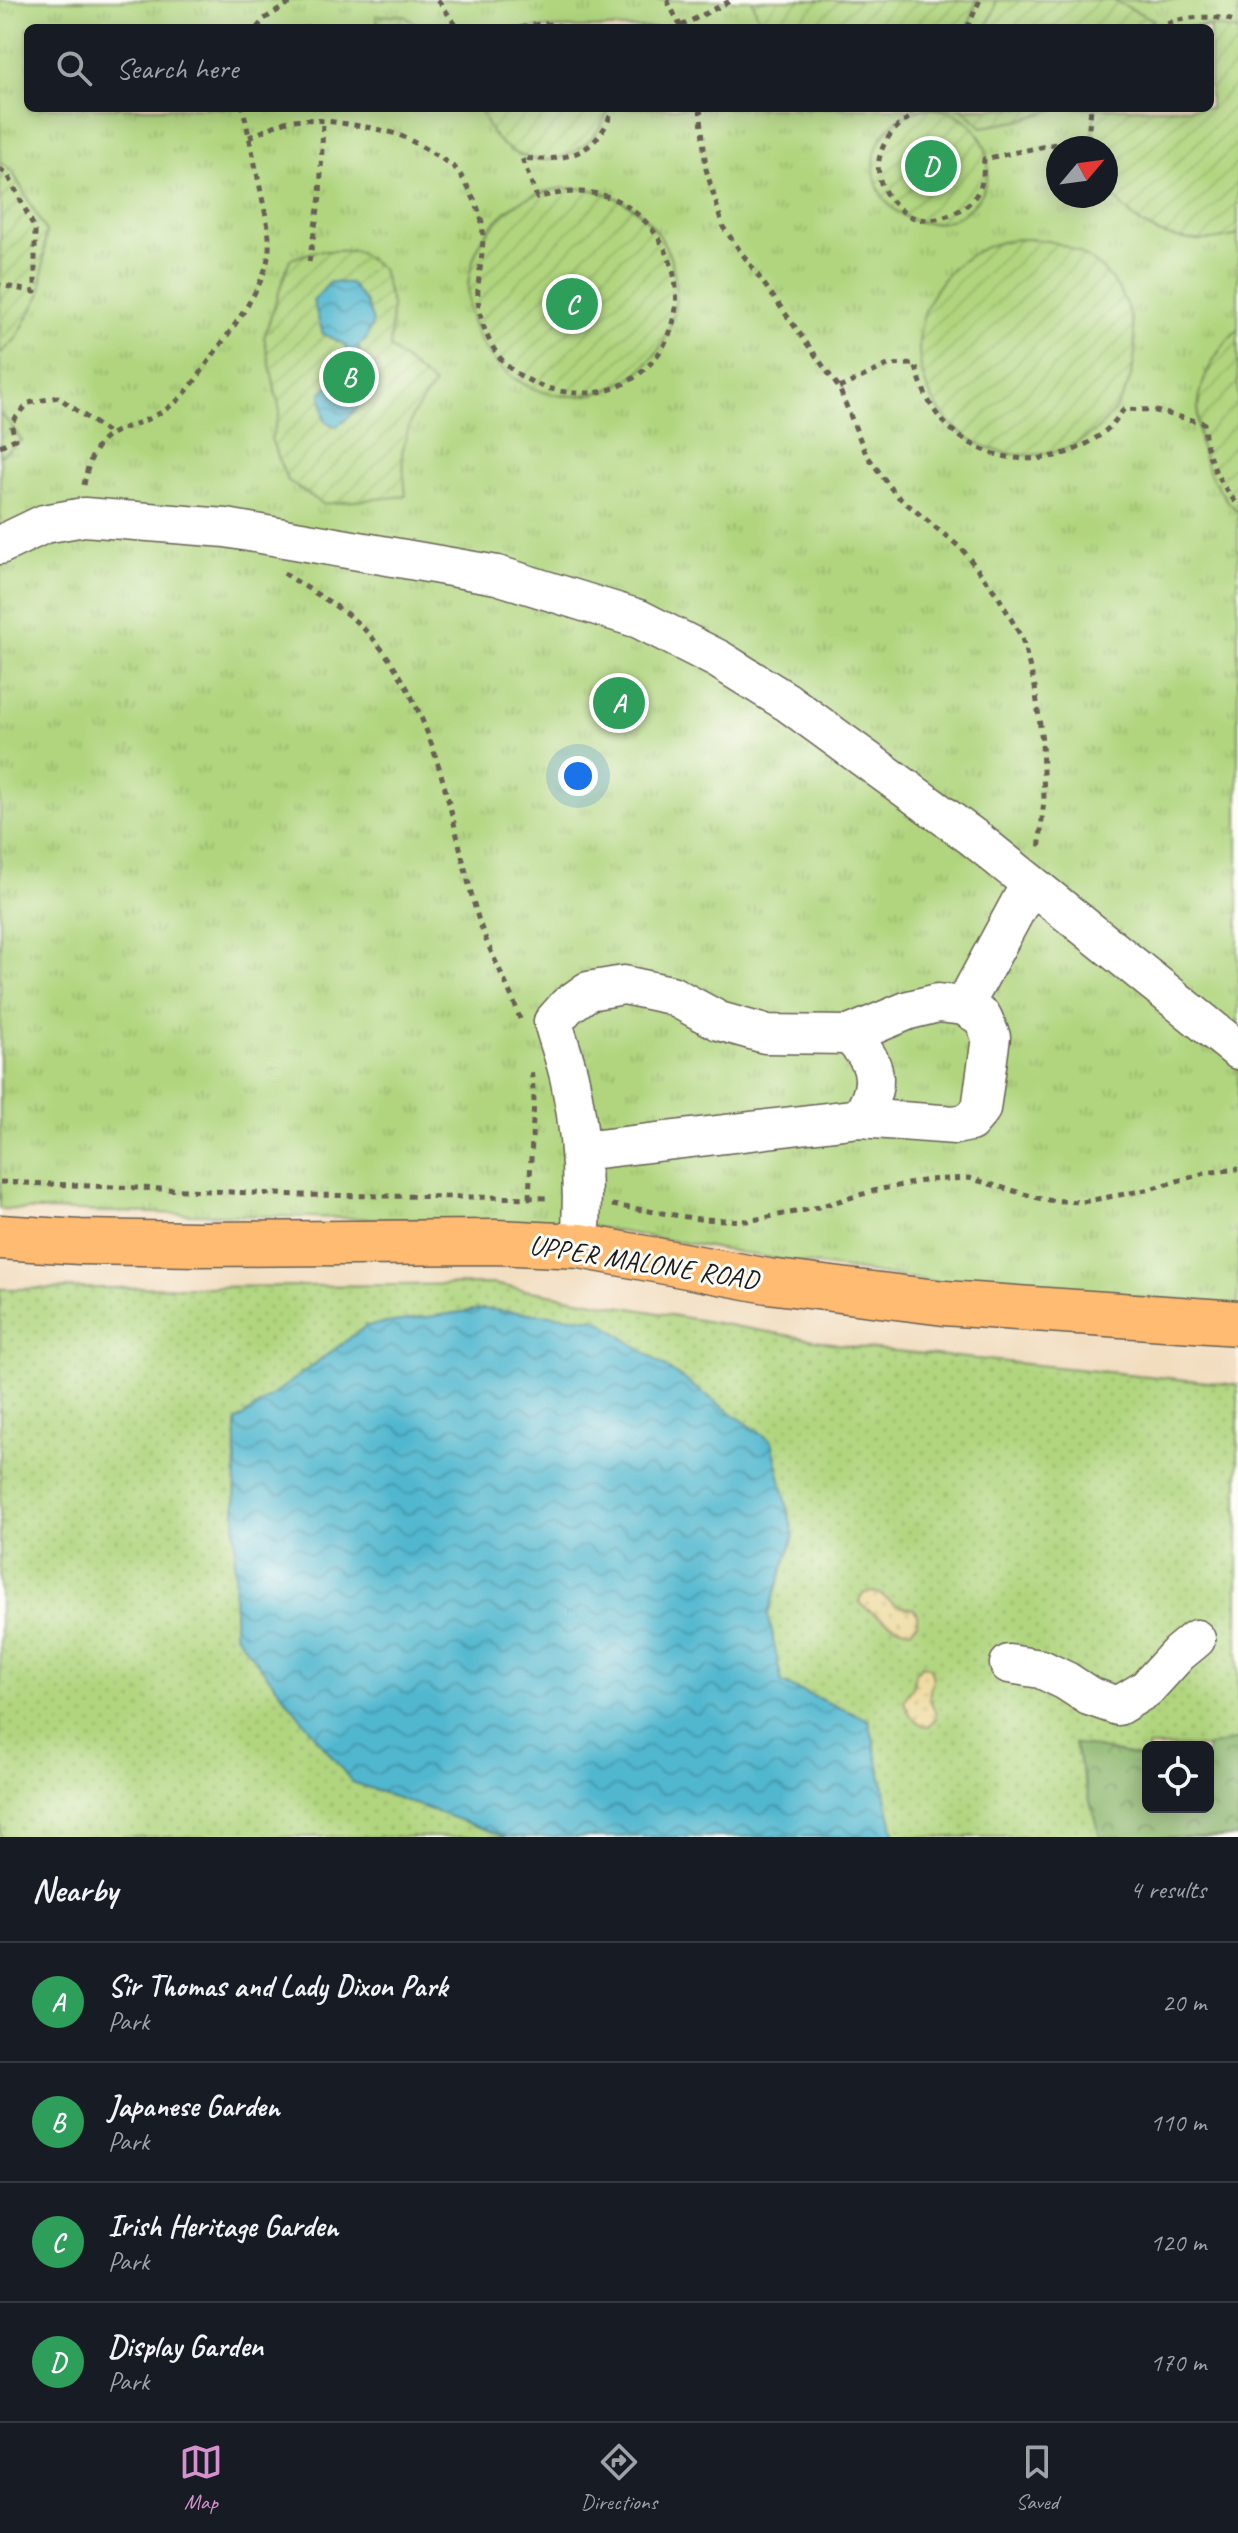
<!DOCTYPE html>
<style>
body{margin:0;font-family:Caveat,sans-serif;background:#20242c;color:#f1f3f6}
.controls{position:absolute;right:24px;bottom:24px;display:grid;overflow:hidden;border-radius:12px;box-shadow:0 4px 20px #0003}
.controls button{width:72px;height:72px;display:grid;place-items:center;padding:0;border:0;border-bottom:2px solid #363941;background:#171b24;color:#f1f3f6;font:40px sans-serif}
.compass{position:absolute;left:1046px;top:136px;width:72px;height:72px;border-radius:50%;background:#171b24;box-shadow:0 4px 20px #0003;rotate:61deg}
.you{position:absolute;left:578px;top:776px;width:28px;height:28px;margin:-20px;border:6px solid #fff;border-radius:50%;background:#1a73e8;box-shadow:0 0 0 12px #1a73e833}
.badge{display:grid;place-items:center;width:52px;height:52px;border-radius:50%;background:#d690ce;color:#fff;font-size:26px;font-weight:700}
.pin{position:absolute;translate:-50% -50%;border:4px solid #fff;box-shadow:0 2px 8px #0006}
.list{margin:0;padding:0;list-style:none}
h2{display:flex;justify-content:space-between;align-items:center;height:104px;margin:0;padding:0 32px;font-size:34px}
h2 small{font-size:26px;font-weight:400;color:#9ea1a6}
.list li{display:grid;grid-template-columns:52px 1fr auto;gap:24px;align-items:center;box-sizing:border-box;height:120px;padding:0 32px;border-top:2px solid #363941}
.list b{display:block;font-size:30px;white-space:nowrap}
.list p{margin:0;font-size:26px;white-space:nowrap;color:#9ea1a6}
.list em{font-size:26px;font-style:normal;color:#9ea1a6}
.icon{flex:none;width:44px;height:44px;fill:none;stroke:currentColor;stroke-width:2;stroke-linecap:round;stroke-linejoin:round}
.map{position:relative;flex:none;width:1238px;height:1837px;overflow:hidden}
.search{position:absolute;background:#171b24;box-shadow:0 4px 20px #0003;left:24px;right:24px;top:24px;height:88px;display:flex;align-items:center;gap:20px;box-sizing:border-box;padding:0 28px;border-radius:12px;color:#9ea1a6;font-size:30px}
.sheet{height:584px;background:#171b24}
nav{display:flex;justify-content:space-around;align-items:center;box-sizing:border-box;height:112px;border-top:2px solid #363941;background:#171b24;font-size:22px;color:#9ea1a6}
nav a{display:grid;justify-items:center;gap:4px}
nav .on{color:#d690ce}
.map>svg:first-child{display:block}
.grass{fill:url(#grass-dots);stroke:#66784d;stroke-width:2;fill-rule:evenodd}
.forest{fill:url(#forest-crowns);stroke:#546944;stroke-width:2}
.sand{fill:url(#sand-dots);stroke:#857b5d;stroke-width:2}
.park{fill:url(#park-tufts);stroke:#66784d;stroke-width:2;fill-rule:evenodd}
.garden{fill:url(#garden-furrows);stroke:#66784d;stroke-width:2}
.water{fill:url(#water-waves);stroke:#366a76;stroke-width:2}
.lines{fill:none;stroke-linecap:round;stroke-linejoin:round}
.minor-casing{stroke:#676055;stroke-width:41}
.major-casing{stroke:#676055;stroke-width:47}
.path{stroke:#676055;stroke-width:5;stroke-dasharray:6 6;stroke-linecap:butt}
.minor{stroke:#fff;stroke-width:38}
.major{stroke:#ffbb71;stroke-width:44}
.labels{text-anchor:middle;dominant-baseline:central;stroke-width:6;stroke-linejoin:round;paint-order:stroke}
.street-label{font-size:28px;fill:#1c1c1c;stroke:#fdfcf7}
</style>
<div class="map">
<svg width="1238" height="1837" viewBox="0 0 1238 1837">
<defs>
<pattern id="grass-dots" width="8" height="8" patternUnits="userSpaceOnUse" patternTransform="scale(2)"><rect width="8" height="8" fill="#b0d57e"/><path d="M2 2h.1M6 6h.1" fill="none" stroke="#97b66c" stroke-width="1.8" stroke-linecap="round"/></pattern>
<pattern id="forest-crowns" width="20" height="18" patternUnits="userSpaceOnUse" patternTransform="scale(2)"><rect width="20" height="18" fill="#8cb66d"/><path d="M2 6a3 3 0 1 1 6 0M12 15a3 3 0 1 1 6 0" fill="none" stroke="#729359"/></pattern>
<pattern id="sand-dots" width="8" height="8" patternUnits="userSpaceOnUse" patternTransform="scale(2)"><rect width="8" height="8" fill="#eeda9e"/><path d="M2 2h.1M6 6h.1" fill="none" stroke="#ccba88" stroke-width="1.8" stroke-linecap="round"/></pattern>
<pattern id="park-tufts" width="24" height="20" patternUnits="userSpaceOnUse" patternTransform="scale(2)"><rect width="24" height="20" fill="#b0d57e"/><path d="M3 7l-1-3M5 7V3M7 7l1-3M15 17l-1-3M17 17v-4M19 17l1-3" fill="none" stroke="#97b66c"/></pattern>
<pattern id="garden-furrows" width="10" height="10" patternUnits="userSpaceOnUse" patternTransform="scale(2)"><rect width="10" height="10" fill="#b0d57e"/><path d="M-1 1l2-2M0 10L10 0M9 11l2-2" fill="none" stroke="#97b66c"/></pattern>
<pattern id="water-waves" width="16" height="10" patternUnits="userSpaceOnUse" patternTransform="scale(2)"><rect width="16" height="10" fill="#51b7cf"/><path d="M0 5q4-4 8 0t8 0" fill="none" stroke="#4294a7"/></pattern>
</defs>
<rect width="100%" height="100%" fill="#fdfcf7"/>
<filter id="ink" filterUnits="userSpaceOnUse"><feTurbulence type="fractalNoise" baseFrequency=".0125" numOctaves="2"/><feDisplacementMap in="SourceGraphic" scale="16" xChannelSelector="R" yChannelSelector="G"/><feConvolveMatrix kernelMatrix="1 2 1 2 8 2 1 2 1" color-interpolation-filters="sRGB"/></filter>
<filter id="wash" filterUnits="userSpaceOnUse"><feTurbulence type="fractalNoise" baseFrequency=".006" numOctaves="4" result="noise"/><feDisplacementMap in="SourceGraphic" scale="32" xChannelSelector="R" yChannelSelector="G"/><feGaussianBlur stdDeviation="1.8" result="paint"/><feColorMatrix in="noise" values="0 0 0 0 0 0 0 0 0 0 0 0 0 0 0 0 0 1.4 0 .05"/><feComposite in="paint" operator="in"/></filter>
<g filter="url(#wash)">
<rect width="100%" height="100%" fill="#f2ddbf"/>
<!-- grass -->
<path class="grass" d="M 491,1284 L 855,1347 L 1238,1385 L 1238,1837 L 0,1837 L 0,1289 ZM 1148,1747 L 1208,1747 L 1208,1807 L 1148,1807 Z"/>
<!-- forest -->
<polygon class="forest" points="1238,1740 1238,1837 1100,1837 1074,1743 1148,1759 1148,1807 1208,1807 1207,1747"/>
<!-- sand -->
<g class="sand">
<path d="M 873,1592 L 880,1594 L 897,1606 L 914,1609 L 917,1615 L 917,1623 L 911,1630 C 898,1629 866,1611 859,1601 L 864,1593 Z"/>
<path d="M 922,1665 L 929,1667 C 938,1682 927,1686 930,1699 C 932,1707 936,1709 936,1718 L 929,1726 C 916,1726 906,1711 904,1700 L 913,1687 L 916,1673 Z"/>
</g>
<!-- park -->
<path class="park" d="M 0,0 L 1238,0 L 1238,1305 L 944,1283 L 777,1259 L 577,1224 L 0,1209 ZM 28,28 L 1210,28 L 1210,108 L 28,108 ZM 1058,148 L 1106,148 L 1106,196 L 1058,196 Z"/>
<!-- garden -->
<g class="garden">
<polygon points="752,0 977,0 968,28 762,28"/>
<polygon points="995,0 1113,0 1154,20 1143,28 986,28 995,8"/>
<polygon points="403,15 422,28 379,28 376,16"/>
<path d="M 1208,25 L 1238,31 L 1238,235 C 1197,246 1151,241 1122,206 C 1117,200 1109,194 1107,186 C 1103,175 1106,160 1106,148 L 1094,148 L 1093,124 L 1096,108 L 1210,108 L 1210,28 L 1177,28 Z"/>
<path d="M 480,108 L 609,108 C 594,154 544,177 503,145 C 491,136 485,122 480,108 Z"/>
<polygon points="962,108 1059,108 1018,121 982,127"/>
<circle cx="931" cy="166" r="57"/>
<polygon points="0,162 12,171 46,231 41,293 16,339 0,354"/>
<circle cx="572" cy="292" r="104"/>
<circle cx="1027" cy="347" r="108"/>
<polygon points="317,251 357,251 382,269 392,307 390,348 434,385 412,416 402,453 406,496 323,504 287,480 271,439 280,412 264,337 290,259"/>
<path d="M 1238,329 L 1238,512 C 1185,460 1183,381 1238,329 Z"/>
<polygon points="0,412 22,440 0,456"/>
</g>
<!-- water -->
<g class="water">
<path d="M 330,282 L 350,283 L 366,303 L 373,321 L 366,340 L 358,346 L 362,360 L 375,376 C 371,398 354,414 336,427 L 325,421 L 321,393 L 351,368 L 345,345 L 323,334 L 313,301 Z"/>
<polygon points="482,1309 597,1319 772,1441 794,1536 768,1614 782,1683 869,1720 895,1837 507,1837 352,1782 234,1633 236,1422 366,1326"/>
</g>
</g>
<g filter="url(#ink)">
<g class="lines">
<defs>
<g id="minor">
<polyline points="0,545 44,524 84,517 226,528 497,575 639,619 718,659 787,702 974,838 1238,1050"/>
<polyline points="964,1006 1030,884"/>
<path d="M 849,1035 C 878,1062 882,1085 860,1118"/>
<path d="M 580,1246 C 584,1191 582,1136 570,1081 C 566,1061 558,1041 553,1022 L 567,1006 L 588,991 L 624,985 L 671,995 L 719,1021 L 765,1034 L 849,1035 L 909,1010 L 938,1003 L 964,1006 L 983,1018 L 991,1037 L 981,1109 L 970,1122 L 955,1125 L 860,1118 L 581,1151"/>
<polyline points="1009,1664 1041,1669 1066,1681 1089,1696 1118,1706 1146,1689 1179,1653 1196,1639"/>
</g>
<polyline id="major" points="0,1237 80,1242 198,1244 496,1242 580,1246 768,1281 944,1303 1238,1323"/>
</defs>
<!-- minor casing -->
<use href="#minor" class="minor-casing"/>
<!-- major casing -->
<use href="#major" class="major-casing"/>
<!-- path -->
<g class="path">
<polyline points="438,0 458,28"/>
<polyline points="667,0 681,27"/>
<polyline points="681,26 732,0"/>
<polyline points="257,28 264,19 295,0"/>
<path d="M 521,28 C 537,23 551,22 567,28"/>
<polyline points="967,28 980,0"/>
<path d="M 1156,28 C 1181,16 1212,14 1238,22"/>
<polyline points="700,108 706,169 723,227 839,388 866,454 896,495 962,549 998,596 1022,638 1035,687 1042,741 1044,799 1039,852"/>
<path d="M 911,108 L 912,116 C 882,133 866,169 890,199 C 897,207 905,215 915,218 C 937,225 969,211 979,190 C 984,181 983,169 984,159 L 1088,137 L 1091,108"/>
<path d="M 249,137 C 263,132 279,122 294,120 C 311,117 379,128 396,134 C 409,138 443,159 454,167 C 461,173 475,199 478,209 C 488,231 480,263 478,287 C 476,316 490,355 515,372 C 538,388 562,394 589,393 C 612,392 632,382 648,366 C 696,318 680,240 625,205 C 600,188 565,190 537,198 L 522,158 C 566,162 598,155 613,108"/>
<polyline points="0,169 8,175 35,229 35,292 0,285"/>
<polyline points="309,262 320,197 323,122"/>
<path d="M 839,388 L 888,365 L 915,364 C 921,384 927,403 941,419 C 983,467 1055,472 1104,432 C 1112,426 1118,417 1124,409 L 1152,410 L 1204,423 C 1205,456 1217,480 1238,505"/>
<polyline points="0,446 15,439 11,423 29,403 58,397 110,434"/>
<path d="M 84,485 C 96,416 128,438 172,405 C 190,392 204,367 218,348 C 235,325 263,287 268,258 C 272,235 265,214 261,192 C 255,164 249,136 243,108"/>
<path d="M 284,573 C 310,591 341,606 364,629 C 437,703 449,815 476,911 C 486,948 508,982 520,1019"/>
<polyline points="0,1182 300,1195 551,1198"/>
<polyline points="529,1198 534,1100 531,1067"/>
<polyline points="612,1205 699,1219 747,1221 811,1209 877,1190 927,1180 969,1178 1045,1200 1082,1202 1146,1190 1205,1173 1238,1169"/>
</g>
<!-- minor -->
<use href="#minor" class="minor"/>
<!-- major -->
<use href="#major" class="major"/>
</g>
</g>
<g class="labels">
<!-- street labels -->
<g class="street-label">
<text transform="translate(644 1262) rotate(9)">UPPER MALONE ROAD</text>
</g>
</g>
</svg>
<div class="controls">
<button><svg class="icon" aria-label="locate" viewBox="0 0 24 24"><circle cx="12" cy="12" r="6"/><path d="M12 2v4M12 18v4M2 12h4M18 12h4"/></svg></button>
</div>
<svg class="compass" viewBox="-18 -18 36 36"><path d="M0-13l5 13h-10z" fill="#e53935"/><path d="M0 13l5-13h-10z" fill="#9ea1a6"/></svg>
<div class="you"></div>
<div class="pin badge" style="left:619px;top:703px;background:#2e9e5b">A</div>
<div class="pin badge" style="left:349px;top:377px;background:#2e9e5b">B</div>
<div class="pin badge" style="left:572px;top:304px;background:#2e9e5b">C</div>
<div class="pin badge" style="left:931px;top:166px;background:#2e9e5b">D</div>
<div class="search"><svg class="icon" aria-label="search" viewBox="0 0 24 24"><circle cx="10" cy="10" r="6"/><path d="M15 15l6 6"/></svg>Search here</div>
</div>
<section class="sheet">
<h2>Nearby<small>4 results</small></h2>
<ul class="list">
<li><span class="badge" style="background:#2e9e5b">A</span><div><b>Sir Thomas and Lady Dixon Park</b><p>Park</p></div><em>20 m</em></li>
<li><span class="badge" style="background:#2e9e5b">B</span><div><b>Japanese Garden</b><p>Park</p></div><em>110 m</em></li>
<li><span class="badge" style="background:#2e9e5b">C</span><div><b>Irish Heritage Garden</b><p>Park</p></div><em>120 m</em></li>
<li><span class="badge" style="background:#2e9e5b">D</span><div><b>Display Garden</b><p>Park</p></div><em>170 m</em></li>
</ul>
</section>
<nav>
<a class="on"><svg class="icon" aria-label="map" viewBox="0 0 24 24"><path d="M3 6l6-2 6 2 6-2v14l-6 2-6-2-6 2zM9 4v14M15 6v14"/></svg>Map</a>
<a><svg class="icon" aria-label="directions" viewBox="0 0 24 24"><path d="M12 3l9 9-9 9-9-9zM9 14v-3h6M13 9l2 2-2 2"/></svg>Directions</a>
<a><svg class="icon" aria-label="saved" viewBox="0 0 24 24"><path d="M7 4h10v16l-5-4-5 4z"/></svg>Saved</a>
</nav>
